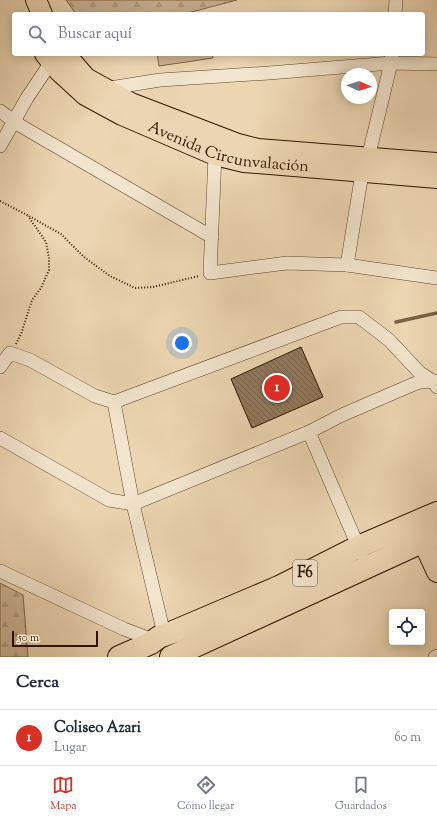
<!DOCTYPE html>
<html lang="es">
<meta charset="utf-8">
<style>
body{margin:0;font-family:"Sorts Mill Goudy",serif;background:#f6f6f7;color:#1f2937}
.controls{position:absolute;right:12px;bottom:12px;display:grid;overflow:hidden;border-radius:4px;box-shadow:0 2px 10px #0003}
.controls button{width:36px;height:36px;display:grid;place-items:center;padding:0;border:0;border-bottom:1px solid #e0e1e3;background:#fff;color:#1f2937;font:20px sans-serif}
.compass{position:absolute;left:341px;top:68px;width:36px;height:36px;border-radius:50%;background:#fff;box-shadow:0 2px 10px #0003;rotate:93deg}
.scale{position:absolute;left:12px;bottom:10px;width:86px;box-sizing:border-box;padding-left:4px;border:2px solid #2f1501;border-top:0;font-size:11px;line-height:14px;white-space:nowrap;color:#2f1501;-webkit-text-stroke:3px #f3e4cd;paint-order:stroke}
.you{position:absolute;left:182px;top:343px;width:14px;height:14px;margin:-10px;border:3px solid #fff;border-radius:50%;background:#1a73e8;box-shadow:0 0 0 6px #1a73e833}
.badge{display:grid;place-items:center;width:26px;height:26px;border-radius:50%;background:#d93025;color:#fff;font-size:13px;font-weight:700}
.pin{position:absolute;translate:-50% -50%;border:2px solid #fff;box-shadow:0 1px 4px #0006}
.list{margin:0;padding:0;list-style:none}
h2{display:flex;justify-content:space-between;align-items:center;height:52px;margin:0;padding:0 16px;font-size:17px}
h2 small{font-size:13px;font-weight:400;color:#747a83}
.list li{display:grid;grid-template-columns:26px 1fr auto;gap:12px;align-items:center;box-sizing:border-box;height:56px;padding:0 16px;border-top:1px solid #e0e1e3}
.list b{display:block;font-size:15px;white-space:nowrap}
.list p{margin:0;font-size:13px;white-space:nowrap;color:#747a83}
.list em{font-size:13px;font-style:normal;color:#747a83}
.icon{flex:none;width:22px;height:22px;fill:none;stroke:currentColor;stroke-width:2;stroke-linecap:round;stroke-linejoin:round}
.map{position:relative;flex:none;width:437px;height:657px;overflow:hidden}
.search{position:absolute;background:#fff;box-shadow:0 2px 10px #0003;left:12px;right:12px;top:12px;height:44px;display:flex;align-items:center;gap:10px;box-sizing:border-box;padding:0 14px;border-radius:4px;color:#747a83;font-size:15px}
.sheet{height:108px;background:#fff}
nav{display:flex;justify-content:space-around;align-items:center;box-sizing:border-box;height:56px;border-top:1px solid #e0e1e3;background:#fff;font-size:11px;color:#747a83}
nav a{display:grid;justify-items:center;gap:2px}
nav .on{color:#d93025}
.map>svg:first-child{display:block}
.forest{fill:url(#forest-firs);stroke:#7e644a}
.pitch{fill:#ccb494;stroke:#7e644a}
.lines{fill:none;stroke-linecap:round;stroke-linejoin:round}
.stream{stroke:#7a6147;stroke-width:3.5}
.building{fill:url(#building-back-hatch);stroke:#2f1501}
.street-casing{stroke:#5e452d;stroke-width:14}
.primary-casing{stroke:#2f1501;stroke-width:22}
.highway-casing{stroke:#2f1501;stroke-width:24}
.path{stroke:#2f1501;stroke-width:2;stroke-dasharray:1 2;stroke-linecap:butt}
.street{stroke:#f3e4cd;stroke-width:13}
.primary{stroke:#ecd5b2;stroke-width:20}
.highway{stroke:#ecd5b2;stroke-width:22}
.labels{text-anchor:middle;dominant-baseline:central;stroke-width:3;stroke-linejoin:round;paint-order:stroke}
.shield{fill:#f3e4cd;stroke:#6a533e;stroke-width:1}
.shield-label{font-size:15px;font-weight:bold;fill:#2f1501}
.street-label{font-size:16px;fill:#2f1501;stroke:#f3e4cd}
</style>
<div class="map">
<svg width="437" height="657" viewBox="0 0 437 657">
<defs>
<pattern id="forest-firs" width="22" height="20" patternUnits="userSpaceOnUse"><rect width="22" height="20" fill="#ccb494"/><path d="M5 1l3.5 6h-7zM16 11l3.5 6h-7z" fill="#b09a7e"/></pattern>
<pattern id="building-back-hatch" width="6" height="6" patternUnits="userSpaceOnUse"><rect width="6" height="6" fill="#91795d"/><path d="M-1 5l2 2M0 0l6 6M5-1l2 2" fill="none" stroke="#77624a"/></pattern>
</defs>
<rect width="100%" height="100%" fill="#ecd5b2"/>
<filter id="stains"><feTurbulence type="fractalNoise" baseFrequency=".005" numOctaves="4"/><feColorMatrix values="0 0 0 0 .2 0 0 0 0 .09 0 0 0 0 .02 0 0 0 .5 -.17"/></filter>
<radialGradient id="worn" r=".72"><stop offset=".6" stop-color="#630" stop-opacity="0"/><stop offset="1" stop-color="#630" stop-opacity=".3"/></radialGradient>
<!-- forest -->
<g class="forest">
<polygon points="66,0 237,0 184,14 76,14"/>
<polygon points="0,583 23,595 28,657 0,657"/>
</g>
<!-- pitch -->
<polygon class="pitch" points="157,54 212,54 213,58 159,66"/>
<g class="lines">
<!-- stream -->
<polyline class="stream" points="396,322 437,313"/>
</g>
<!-- building -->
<polygon class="building" points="301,347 323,397 252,428 231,379"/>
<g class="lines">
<defs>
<g id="street">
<polyline points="395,14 396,0"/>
<polyline points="104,89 160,80 269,73 391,63 437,64"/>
<polyline points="0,111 21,126 212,237"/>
<polyline points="0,146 27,98 51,62"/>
<polyline points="217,148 215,155 210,273 287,263 347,265 437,278"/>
<polyline points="347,265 362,173 368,158 391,63 392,54"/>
<polyline points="0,367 10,353 30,360 95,396 114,402 341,317 359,317 389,340 420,373 434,382 437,387"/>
<polyline points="114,402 133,504 164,634"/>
<polyline points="309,432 361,553"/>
<polyline points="0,438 109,500 133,504 309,432 342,415 414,384 420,382 435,381"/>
<polyline points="0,571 124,629 153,640"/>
<polyline points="435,657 437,656"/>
</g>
<g id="primary">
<polyline points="36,0 42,14"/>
<path id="s1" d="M 45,54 L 60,72 L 85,95 L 122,115 L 215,155 L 244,162 L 437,178"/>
<polyline points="65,54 86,78 131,103 238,144 258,149 437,163"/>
<polyline points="417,528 437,572"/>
</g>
<g id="highway">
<polyline points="119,657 151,643 159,637 173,632 279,587 358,547 437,513"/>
<polyline points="171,657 437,535"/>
</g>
</defs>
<!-- street casing -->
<use href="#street" class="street-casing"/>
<!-- primary casing -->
<use href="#primary" class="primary-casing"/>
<!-- highway casing -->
<use href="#highway" class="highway-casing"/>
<!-- path -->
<g class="path">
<polyline points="0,201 27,215 61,234 84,257 110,276 135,288 153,287 199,276"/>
<polyline points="16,344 21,334 32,300 41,288 49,270 49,258 46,242 28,216"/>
</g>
<!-- street -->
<use href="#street" class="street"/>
<!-- primary -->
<use href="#primary" class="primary"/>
<!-- highway -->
<use href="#highway" class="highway"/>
</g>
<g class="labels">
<!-- shield labels -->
<rect class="shield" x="293" y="560" width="24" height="26" rx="3"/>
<g class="shield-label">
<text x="305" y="573">F6</text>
</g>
<!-- street labels -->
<g class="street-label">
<text stroke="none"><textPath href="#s1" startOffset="212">Avenida Circunvalación</textPath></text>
</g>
</g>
<rect width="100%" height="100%" filter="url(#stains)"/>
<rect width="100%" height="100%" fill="url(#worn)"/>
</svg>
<div class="controls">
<button><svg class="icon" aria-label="locate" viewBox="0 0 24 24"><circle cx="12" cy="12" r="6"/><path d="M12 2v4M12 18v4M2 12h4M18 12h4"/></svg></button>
</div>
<svg class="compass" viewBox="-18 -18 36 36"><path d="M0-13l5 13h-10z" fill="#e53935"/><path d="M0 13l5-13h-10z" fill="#747a83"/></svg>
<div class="scale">50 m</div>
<div class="you"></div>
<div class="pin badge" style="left:277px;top:388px">1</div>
<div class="search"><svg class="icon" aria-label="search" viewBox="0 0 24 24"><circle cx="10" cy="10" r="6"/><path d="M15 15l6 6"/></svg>Buscar aquí</div>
</div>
<section class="sheet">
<h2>Cerca<small></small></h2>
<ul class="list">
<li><span class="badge">1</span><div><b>Coliseo Azari</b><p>Lugar</p></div><em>60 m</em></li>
</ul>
</section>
<nav>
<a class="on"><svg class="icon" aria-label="map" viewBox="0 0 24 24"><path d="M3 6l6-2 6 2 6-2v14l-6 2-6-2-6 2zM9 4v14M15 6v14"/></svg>Mapa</a>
<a><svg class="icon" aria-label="directions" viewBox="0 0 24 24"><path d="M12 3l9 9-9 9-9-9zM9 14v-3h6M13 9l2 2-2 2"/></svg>Cómo llegar</a>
<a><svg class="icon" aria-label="saved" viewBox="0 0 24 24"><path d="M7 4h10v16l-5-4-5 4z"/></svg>Guardados</a>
</nav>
